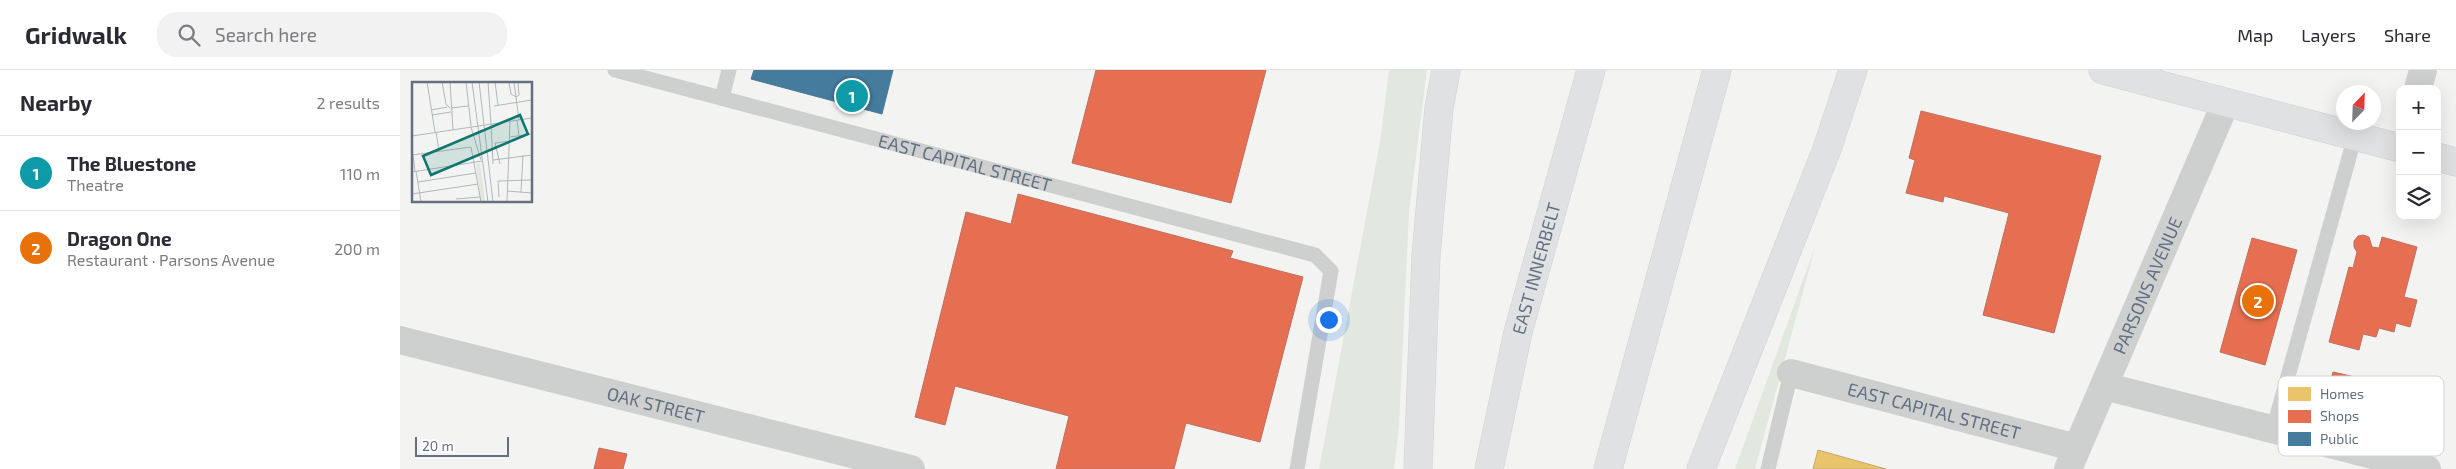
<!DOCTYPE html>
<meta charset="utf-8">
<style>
body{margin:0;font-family:"Exo 2",sans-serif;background:#f2f2f3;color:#2b2b33}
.controls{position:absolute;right:15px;top:15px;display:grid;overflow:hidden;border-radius:10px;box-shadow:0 5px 20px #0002}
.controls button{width:45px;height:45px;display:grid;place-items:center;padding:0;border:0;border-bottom:1px solid #e1e1e2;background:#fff;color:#2b2b33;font:25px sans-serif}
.compass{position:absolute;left:1936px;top:15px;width:45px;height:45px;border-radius:50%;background:#fff;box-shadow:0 5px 20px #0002;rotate:23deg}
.scale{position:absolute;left:15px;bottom:12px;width:94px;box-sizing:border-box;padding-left:5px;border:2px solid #637082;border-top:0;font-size:14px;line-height:18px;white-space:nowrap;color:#637082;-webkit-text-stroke:4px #fff;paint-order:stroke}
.you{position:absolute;left:928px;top:249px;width:18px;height:18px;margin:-12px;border:4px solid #fff;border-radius:50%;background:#1a73e8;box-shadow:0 0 0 8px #1a73e833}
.badge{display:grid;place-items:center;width:32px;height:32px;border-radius:50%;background:#ea580c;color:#fff;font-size:16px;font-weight:700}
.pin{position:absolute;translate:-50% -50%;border:2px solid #fff;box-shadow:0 1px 5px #0006}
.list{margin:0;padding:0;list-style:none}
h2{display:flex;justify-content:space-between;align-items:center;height:65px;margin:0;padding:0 20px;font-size:21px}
h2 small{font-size:16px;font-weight:400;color:#7c7c81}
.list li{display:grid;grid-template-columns:32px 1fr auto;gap:15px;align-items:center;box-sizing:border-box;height:75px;padding:0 20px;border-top:1px solid #e1e1e2}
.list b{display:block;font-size:19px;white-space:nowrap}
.list p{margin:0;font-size:16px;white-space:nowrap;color:#7c7c81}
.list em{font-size:16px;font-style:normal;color:#7c7c81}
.icon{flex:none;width:28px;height:28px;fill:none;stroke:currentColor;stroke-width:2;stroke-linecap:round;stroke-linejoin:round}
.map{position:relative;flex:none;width:2056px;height:399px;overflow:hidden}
header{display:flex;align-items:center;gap:30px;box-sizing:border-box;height:70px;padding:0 25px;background:#fff;border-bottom:1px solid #e1e1e2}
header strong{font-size:24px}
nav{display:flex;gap:28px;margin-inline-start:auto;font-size:18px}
.search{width:350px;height:45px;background:#f2f2f3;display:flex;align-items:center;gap:12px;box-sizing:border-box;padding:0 18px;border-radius:20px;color:#7c7c81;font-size:19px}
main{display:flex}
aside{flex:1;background:#fff}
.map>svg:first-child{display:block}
.green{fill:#e2e7e0}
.homes{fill:#e9c46a;stroke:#c1ab71}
.shops{fill:#e76f51;stroke:#bf6f60}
.public{fill:#457b9d;stroke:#4e7895}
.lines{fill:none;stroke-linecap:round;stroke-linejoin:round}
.primary-casing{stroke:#cfd0d0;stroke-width:29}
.motorway-casing{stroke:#d0d1d1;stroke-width:29}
.service{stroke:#cecfcf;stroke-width:15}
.minor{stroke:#cecfcf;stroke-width:28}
.tertiary{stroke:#cecfcf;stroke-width:28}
.primary{stroke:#e0e1e2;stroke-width:28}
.motorway{stroke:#e0e1e2;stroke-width:28}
.labels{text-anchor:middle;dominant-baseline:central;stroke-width:5;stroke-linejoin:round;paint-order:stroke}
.street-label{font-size:18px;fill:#637082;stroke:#fff}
.inset-road{fill:none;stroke:#b0b7be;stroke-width:1}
.view{fill:#0f766e;fill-opacity:0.15;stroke:#0f766e;stroke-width:2.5}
.inset-edge{fill:none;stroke:#637082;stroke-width:2.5}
.key{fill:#fff;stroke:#d0d4da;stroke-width:1}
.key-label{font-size:14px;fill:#637082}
</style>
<header>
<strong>Gridwalk</strong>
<div class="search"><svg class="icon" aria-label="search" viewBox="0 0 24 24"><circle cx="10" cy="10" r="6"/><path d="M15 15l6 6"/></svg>Search here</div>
<nav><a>Map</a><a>Layers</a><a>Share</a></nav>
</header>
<main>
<aside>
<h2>Nearby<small>2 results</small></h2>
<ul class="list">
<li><span class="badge" style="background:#0f9aa8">1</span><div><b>The Bluestone</b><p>Theatre</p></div><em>110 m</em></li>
<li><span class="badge" style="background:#e8710a">2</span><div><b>Dragon One</b><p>Restaurant · Parsons Avenue</p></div><em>200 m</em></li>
</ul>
</aside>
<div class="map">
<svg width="2056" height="399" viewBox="0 0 2056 399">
<rect width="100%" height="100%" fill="#f3f4f2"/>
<!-- green -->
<g class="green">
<polygon points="989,0 1027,0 1009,142 999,357 994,399 919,399 980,72"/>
<polygon points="1416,174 1355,399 1335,399"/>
</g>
<!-- homes -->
<polygon class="homes" points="1418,380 1486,399 1413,399"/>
<!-- shops -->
<g class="shops">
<polygon points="696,0 866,0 831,133 672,93"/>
<polygon points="1521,41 1701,86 1654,263 1583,245 1609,143 1544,126 1543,132 1506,123 1515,90 1509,88"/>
<polygon points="618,124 833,181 830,188 903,207 860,372 786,353 774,399 656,399 669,346 555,316 545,355 515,347 566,142 611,154"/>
<polygon points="1963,165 1969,167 1972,177 1979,178 1982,167 2017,177 2004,227 2017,230 2010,257 1996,253 1994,262 1979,258 1976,267 1963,264 1959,280 1929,272 1949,197 1953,198 1957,182 1954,177 1954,171 1958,166"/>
<polygon points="1852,168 1897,180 1865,295 1820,282"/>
<polygon points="1933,302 1964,309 1962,317 1987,324 1993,313 2001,312 2008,316 2010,331 1998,371 1901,345 1907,322 1926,327"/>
<polygon points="199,378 227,384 223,399 194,399"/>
</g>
<!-- public -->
<polygon class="public" points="354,0 493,0 482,44 351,9"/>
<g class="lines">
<defs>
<g id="primary">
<polyline points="1703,0 2000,78"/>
<polyline points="2037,87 2056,92"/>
</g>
<g id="motorway">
<polyline points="1018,399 1026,186 1039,38 1046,0"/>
<path id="s5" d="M 1089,399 L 1118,262 L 1191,0"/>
<polyline points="1208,399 1317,0"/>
<polyline points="1301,399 1427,79 1453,0"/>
</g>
</defs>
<!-- primary casing -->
<use href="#primary" class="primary-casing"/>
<!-- motorway casing -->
<use href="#motorway" class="motorway-casing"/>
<!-- service -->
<g class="service">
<path id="s1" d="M 215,0 L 915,185 L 931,201 L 897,399"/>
<polyline points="322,28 329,0"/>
<polyline points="1873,360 1955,66"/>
<polyline points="1368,399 1391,303"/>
</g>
<!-- minor -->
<g class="minor">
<polyline points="2018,19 2023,0"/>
<path id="s2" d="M 0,270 L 511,399"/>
<path id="s3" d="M 1391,303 L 1677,378"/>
<polyline points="1704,316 2027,399"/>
</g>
<!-- tertiary -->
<path class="tertiary" id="s4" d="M 1668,399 L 1826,32"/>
<!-- primary -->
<use href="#primary" class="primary"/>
<!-- motorway -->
<use href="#motorway" class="motorway"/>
</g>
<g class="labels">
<!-- street labels -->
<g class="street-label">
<text stroke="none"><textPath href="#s1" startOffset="362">EAST CAPITAL STREET</textPath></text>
<text stroke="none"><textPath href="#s5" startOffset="206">EAST INNERBELT</textPath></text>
<text stroke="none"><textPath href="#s4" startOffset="200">PARSONS AVENUE</textPath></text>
<text stroke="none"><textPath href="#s2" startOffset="264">OAK STREET</textPath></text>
<text stroke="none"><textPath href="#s3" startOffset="148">EAST CAPITAL STREET</textPath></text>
</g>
</g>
<!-- overview -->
<g transform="translate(12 12)">
<rect width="120" height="120" fill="#f3f4f2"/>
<path d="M 68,81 L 71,101 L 73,120 L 69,120 L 64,82 Z" fill="#e2e7e0"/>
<path class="inset-road" d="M 15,0 L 23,50M 30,0 L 34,22 L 38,26M 38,0 L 41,48M 54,0 L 59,44M 60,0 L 76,120M 67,0 L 81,120M 76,0 L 79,42M 83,0 L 86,23M 97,0 L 99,12 L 104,15M 102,0 L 107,38M 104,15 L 107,13 L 106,0M 82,24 L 120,18M 39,26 L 56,24M 19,28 L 35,25M 20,33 L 39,30M 105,38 L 107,54M 79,42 L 81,82M 59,45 L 69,78M 24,50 L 27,69M 0,54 L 120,36M 98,55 L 120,52M 0,73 L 59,65 L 69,120M 1,73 L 3,89M 81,78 L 120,73M 88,82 L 83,61 L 98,59M 4,89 L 9,120M 0,90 L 70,79M 6,100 L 64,91M 95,109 L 120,111M 109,110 L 111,73M 0,112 L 66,102M 87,115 L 86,99 L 120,98M 44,117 L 68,115M 95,120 L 98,39"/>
<path class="view" d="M 108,33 L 116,52 L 19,93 L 11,74 Z"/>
<rect width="120" height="120" class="inset-edge"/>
</g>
<!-- legend -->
<rect x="1878" y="306" width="166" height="80" rx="8" class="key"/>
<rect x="1888" y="317" width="23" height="14" fill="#e9c46a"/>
<rect x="1888" y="340" width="23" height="13" fill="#e76f51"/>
<rect x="1888" y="362" width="23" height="14" fill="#457b9d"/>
<g class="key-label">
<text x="1920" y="329">Homes</text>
<text x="1920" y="351">Shops</text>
<text x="1920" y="374">Public</text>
</g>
</svg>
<div class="controls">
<button>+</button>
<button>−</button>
<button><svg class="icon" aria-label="layers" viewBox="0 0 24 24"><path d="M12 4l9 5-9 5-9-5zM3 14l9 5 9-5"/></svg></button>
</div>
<svg class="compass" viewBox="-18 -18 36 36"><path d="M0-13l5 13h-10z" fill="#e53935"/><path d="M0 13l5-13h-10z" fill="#7c7c81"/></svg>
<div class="scale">20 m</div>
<div class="you"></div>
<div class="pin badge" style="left:452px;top:26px;background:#0f9aa8">1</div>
<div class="pin badge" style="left:1858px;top:231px;background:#e8710a">2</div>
</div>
</main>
